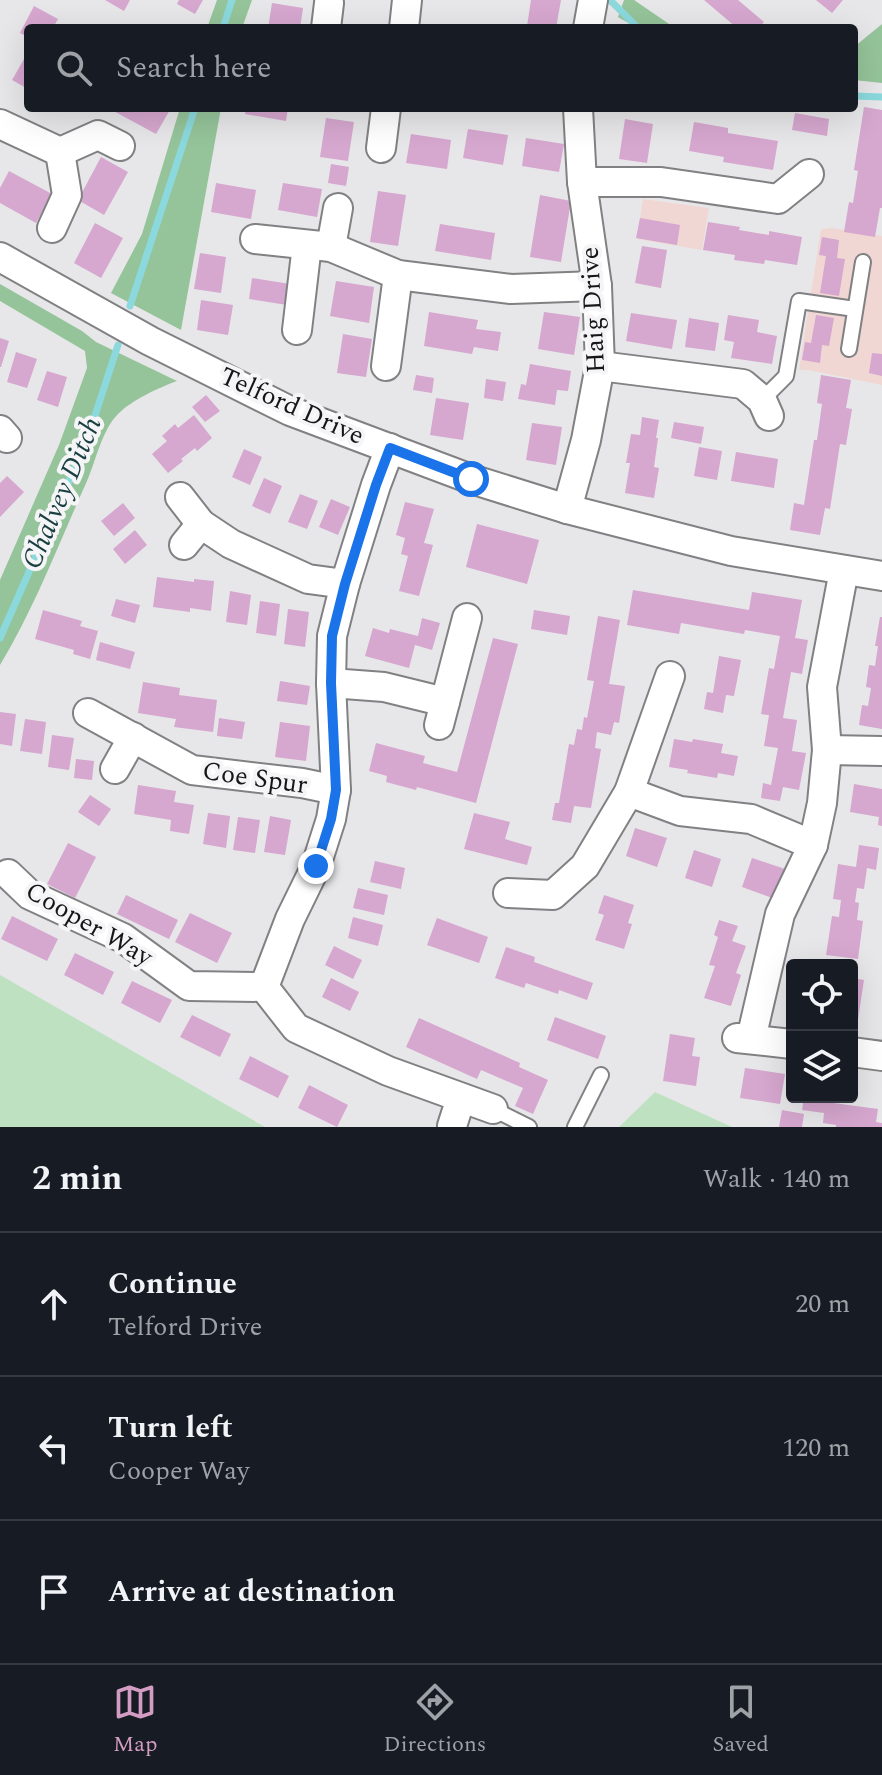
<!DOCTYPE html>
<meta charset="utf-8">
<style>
body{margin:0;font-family:Spectral,serif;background:#20242c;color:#f1f3f6}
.controls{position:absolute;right:24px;bottom:24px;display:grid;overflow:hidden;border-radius:8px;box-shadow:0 8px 32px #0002}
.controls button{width:72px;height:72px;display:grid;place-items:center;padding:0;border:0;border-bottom:2px solid #363941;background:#171b24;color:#f1f3f6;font:40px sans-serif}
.stop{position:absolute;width:24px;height:24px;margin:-18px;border:6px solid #1a73e8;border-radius:50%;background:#fff}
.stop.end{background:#1a73e8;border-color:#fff;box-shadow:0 2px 8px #0008}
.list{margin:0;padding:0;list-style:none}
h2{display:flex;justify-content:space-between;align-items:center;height:104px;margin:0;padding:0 32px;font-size:34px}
h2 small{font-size:26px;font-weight:400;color:#9ea1a6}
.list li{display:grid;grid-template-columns:52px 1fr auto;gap:24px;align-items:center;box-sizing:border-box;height:144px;padding:0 32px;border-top:2px solid #363941}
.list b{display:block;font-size:30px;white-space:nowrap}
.list p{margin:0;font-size:26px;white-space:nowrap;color:#9ea1a6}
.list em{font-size:26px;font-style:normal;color:#9ea1a6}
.icon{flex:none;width:44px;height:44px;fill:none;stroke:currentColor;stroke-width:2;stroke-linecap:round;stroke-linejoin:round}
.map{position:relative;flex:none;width:882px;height:1127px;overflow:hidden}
.search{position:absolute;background:#171b24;box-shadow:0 8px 32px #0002;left:24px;right:24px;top:24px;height:88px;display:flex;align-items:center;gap:20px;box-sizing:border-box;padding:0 28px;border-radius:8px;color:#9ea1a6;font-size:30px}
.sheet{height:536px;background:#171b24}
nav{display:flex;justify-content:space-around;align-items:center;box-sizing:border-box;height:112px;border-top:2px solid #363941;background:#171b24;font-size:22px;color:#9ea1a6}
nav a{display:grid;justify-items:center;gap:4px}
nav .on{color:#d39cc2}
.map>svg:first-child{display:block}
.industrial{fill:#f1d7d3}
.green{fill:#bee1c2}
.forest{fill:#95c49a}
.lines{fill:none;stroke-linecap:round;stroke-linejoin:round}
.stream{stroke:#8bd9dd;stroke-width:7}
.building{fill:#d6a7cf}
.lane-casing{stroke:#818183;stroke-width:18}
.street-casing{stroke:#818183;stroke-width:32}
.lane{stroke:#fff;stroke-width:14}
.street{stroke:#fff;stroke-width:28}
.route{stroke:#1a73e8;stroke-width:10}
.labels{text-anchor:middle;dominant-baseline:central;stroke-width:8;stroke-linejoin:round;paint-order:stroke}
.street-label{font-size:26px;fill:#161617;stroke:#f5f5f7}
.water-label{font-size:28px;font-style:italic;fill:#193f41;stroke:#f5f5f7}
</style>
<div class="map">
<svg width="882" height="1127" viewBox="0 0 882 1127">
<rect width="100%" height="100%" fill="#e7e7e9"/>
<!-- industrial -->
<g class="industrial">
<polygon points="643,199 709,208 702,250 637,239"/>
<polygon points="832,228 882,236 882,385 808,370 799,370 821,229"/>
</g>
<!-- green -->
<g class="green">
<polygon points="0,975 265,1127 0,1127"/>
<polygon points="655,1092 732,1127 619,1127"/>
</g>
<!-- forest -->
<g class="forest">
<polygon points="217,0 252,0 242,28 207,28"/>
<path d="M 624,0 L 634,0 L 675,28 C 652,28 638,30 618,17 Z"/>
<polygon points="882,24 882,83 854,80 854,47"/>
<polygon points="180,108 221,108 181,330 111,293 142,234"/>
<path d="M 0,284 L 82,331 L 96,342 L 177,381 C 158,388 132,400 118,414 C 102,430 96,460 87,481 C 59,543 35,607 0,665 L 0,580 L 59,445 L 87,368 L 85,351 L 0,301 Z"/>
</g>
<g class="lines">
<!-- stream -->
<g class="stream">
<polyline points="610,0 638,28"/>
<polyline points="223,28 232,0"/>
<polyline points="854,96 882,97"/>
<polyline points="130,306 195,108"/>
<polyline points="0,638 87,440 118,345"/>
</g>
</g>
<!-- building -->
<g class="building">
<polygon points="105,0 130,0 124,11"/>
<polygon points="179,0 203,0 195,14 177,4"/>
<polygon points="531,0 561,0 556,28 527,26"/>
<polygon points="704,0 738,0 764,22 759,28 737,28"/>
<polygon points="816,0 843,0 832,13"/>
<polygon points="272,3 303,8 300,28 268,28"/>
<polygon points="34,6 58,19 53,28 28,28 28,37 20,33"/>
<polygon points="28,52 28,89 12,80"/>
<polygon points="864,107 882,110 882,208 880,208 875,237 844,232 849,202 853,203 858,171 854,170"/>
<polygon points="108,108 171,108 156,134"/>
<polygon points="246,108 288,108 286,121 245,114"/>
<polygon points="795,113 829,119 827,136 792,130"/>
<polygon points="326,118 354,122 348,161 320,157"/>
<polygon points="625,119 653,124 647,163 619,159"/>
<polygon points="694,122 728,128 728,133 778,141 773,170 723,162 724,157 689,151"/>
<polygon points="468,129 508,135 503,165 463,158"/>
<polygon points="411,134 451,140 447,169 406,163"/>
<polygon points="526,138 564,144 559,172 522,166"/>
<polygon points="101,157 128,172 104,215 78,200"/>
<polygon points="331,164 349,167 346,186 328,183"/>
<polygon points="9,171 52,194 36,223 0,203 0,188"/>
<polygon points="216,183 256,190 251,219 211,212"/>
<polygon points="283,183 322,189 317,217 278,210"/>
<polygon points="378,191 406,195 398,246 370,242"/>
<polygon points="540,195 571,201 561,262 530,257"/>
<polygon points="640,218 680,225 677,245 636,238"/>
<polygon points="708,222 740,227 739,230 769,235 769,231 802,237 797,265 765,260 764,264 734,260 735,255 703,250"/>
<polygon points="95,223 123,238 101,278 74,263"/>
<polygon points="440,224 495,233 491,260 435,251"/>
<polygon points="822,237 839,240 837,258 845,259 839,296 820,293 826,256 819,255"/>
<polygon points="642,246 667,250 661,288 635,283"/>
<polygon points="200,253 226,257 221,293 194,289"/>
<polygon points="252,278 290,284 287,305 249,299"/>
<polygon points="336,281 374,287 369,323 330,316"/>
<polygon points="201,300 233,305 228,335 197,330"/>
<polygon points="429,312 478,320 476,329 501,332 498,351 474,347 472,354 424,346"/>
<polygon points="544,312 580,317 574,355 538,349"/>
<polygon points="631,313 677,320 672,349 626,341"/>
<polygon points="728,315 759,320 757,332 777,336 772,364 731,358 734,342 724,340"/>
<polygon points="816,315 834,318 829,346 822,345 820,363 802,360 805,342 811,343"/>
<polygon points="689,318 719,323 715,351 685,347"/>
<polygon points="343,334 372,339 366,377 337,373"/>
<polygon points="0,338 9,341 1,367 0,367"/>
<polygon points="16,352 37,359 27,388 7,382"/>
<polygon points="872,353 882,354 882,376 869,373"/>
<polygon points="530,364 571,371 568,391 557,390 555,405 518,399 521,384 526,385"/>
<polygon points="47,371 67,377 58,407 37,400"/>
<polygon points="416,375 434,378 432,393 413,390"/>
<polygon points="821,375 851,380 846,408 852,409 846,445 840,444 830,509 825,508 820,535 790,530 794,503 804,505 814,440 817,440 822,404 817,403"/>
<polygon points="486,379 506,382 503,401 484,398"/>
<polygon points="206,395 220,411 205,422 192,407"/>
<polygon points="436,398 469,403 463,440 430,435"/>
<polygon points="194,415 212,438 197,451 195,448 181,459 183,461 168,473 152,454 167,441 162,436 175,424 178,428"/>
<polygon points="642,417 659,420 656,438 658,438 654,467 659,468 654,498 625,493 630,463 626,463 631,434 640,435"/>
<polygon points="674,422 704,427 701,444 671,438"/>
<polygon points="532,423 562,427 556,465 526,460"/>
<polygon points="699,447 722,451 717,480 694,476"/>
<polygon points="244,449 262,457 250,485 232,477"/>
<polygon points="736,452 778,459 774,488 731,481"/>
<polygon points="7,476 24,492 0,517 0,483"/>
<polygon points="264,478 282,486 270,514 252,506"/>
<polygon points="300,494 318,501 307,529 288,522"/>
<polygon points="331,499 350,507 338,535 319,527"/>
<polygon points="405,502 434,509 424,543 433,545 419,596 399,591 408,556 401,554 405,538 396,535"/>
<polygon points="123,503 135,518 114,536 101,521"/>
<polygon points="477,524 539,540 527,584 466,567"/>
<polygon points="135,530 147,545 125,564 113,549"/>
<polygon points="157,577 194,582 194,579 214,581 211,611 190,608 190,612 153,607"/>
<polygon points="633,590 749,610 752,592 802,600 795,638 808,640 802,674 791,672 783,718 797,720 792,751 806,753 799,790 783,787 780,801 761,798 763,783 771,785 778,748 764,746 769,715 761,714 769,668 774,669 780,636 745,630 744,634 681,623 679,634 627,625"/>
<polygon points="230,591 251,595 247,625 226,622"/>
<polygon points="116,599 140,605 135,623 111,616"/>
<polygon points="260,601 280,604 276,636 256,633"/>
<polygon points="288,609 309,612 305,647 284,644"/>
<polygon points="43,610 82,621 80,626 98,631 90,659 73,654 74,650 35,639"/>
<polygon points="534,610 570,616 567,635 531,629"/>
<polygon points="598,616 620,620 609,684 625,686 619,723 614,722 611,735 597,732 595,748 601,749 591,808 574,806 571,823 552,820 555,803 559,803 569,744 574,745 577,729 582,730 584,717 587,718 594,681 587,680"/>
<polygon points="880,617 882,617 882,729 859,725 862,705 868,706 871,688 866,687 869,665 875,666 878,646 875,646"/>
<polygon points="422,618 440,623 432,650 415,645 409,668 365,656 373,628 389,633 390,629 418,636"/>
<polygon points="493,638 518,644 476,803 417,787 416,790 386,782 387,776 369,771 376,743 425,756 423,763 457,772"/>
<polygon points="100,642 135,652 130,669 96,660"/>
<polygon points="719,656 741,660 734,696 726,695 723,713 704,709 707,692 713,693"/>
<polygon points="280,681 310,686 307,705 277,701"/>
<polygon points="143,682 180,688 179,695 217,700 213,732 174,727 176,719 138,713"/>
<polygon points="0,712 16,714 12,746 0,744"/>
<polygon points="219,718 245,722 242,739 217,736"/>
<polygon points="25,719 46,722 42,754 20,751"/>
<polygon points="280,722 310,726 306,761 275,757"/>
<polygon points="52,735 74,738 69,770 48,767"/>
<polygon points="674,739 692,742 693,739 723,744 721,753 738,756 734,776 718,773 717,778 687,773 688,770 669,767"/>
<polygon points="76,759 94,761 92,780 74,778"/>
<polygon points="854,784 882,789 882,826 878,825 879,817 850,812"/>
<polygon points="138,785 176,791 174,802 194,805 189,834 170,831 171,820 134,814"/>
<polygon points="90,795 111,809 99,826 78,812"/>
<polygon points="208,813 230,816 226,848 203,844"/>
<polygon points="474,813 510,822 505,839 532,847 527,865 464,849"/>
<polygon points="270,816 291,820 285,855 264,852"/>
<polygon points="238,817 260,820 255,853 233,850"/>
<polygon points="635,828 667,838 657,867 626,856"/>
<polygon points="68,843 96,857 75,898 47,884"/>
<polygon points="859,845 879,848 876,870 867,868 864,889 857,888 855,902 859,903 857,920 863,921 858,959 826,955 832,916 839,917 841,900 833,899 838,864 856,867"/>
<polygon points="694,850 721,859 712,887 685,878"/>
<polygon points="752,858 785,869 775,899 742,887"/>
<polygon points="375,861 405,868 401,889 370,882"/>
<polygon points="358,888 388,895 384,915 353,908"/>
<polygon points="126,895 178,920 169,939 117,914"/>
<polygon points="604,895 634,905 628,923 632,924 624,949 595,940 604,915 598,913"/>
<polygon points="190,913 232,933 217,963 175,942"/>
<polygon points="12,916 58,939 47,961 1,939"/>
<polygon points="353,917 383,925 378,946 348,938"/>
<polygon points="437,918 488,937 479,963 427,945"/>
<polygon points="719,920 738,926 732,941 746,946 736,973 741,975 731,1006 704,998 715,966 709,965 718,937 714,935"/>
<polygon points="334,946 362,960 353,979 325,965"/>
<polygon points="506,947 535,957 534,962 593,983 587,1000 559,990 558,994 526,983 524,988 495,978"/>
<polygon points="75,953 114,972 103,995 64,975"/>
<polygon points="331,978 359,992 350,1011 322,997"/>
<polygon points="852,978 864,980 856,1033 852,1032"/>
<polygon points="132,981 172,1000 160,1023 121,1003"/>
<polygon points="192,1015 231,1034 220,1057 180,1037"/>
<polygon points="555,1017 606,1036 598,1059 547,1040"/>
<polygon points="419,1018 520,1063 519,1067 548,1080 533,1114 515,1106 523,1088 481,1070 477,1079 406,1047"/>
<polygon points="670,1034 695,1038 692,1056 700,1057 696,1086 663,1081"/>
<polygon points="250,1056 289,1076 278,1098 239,1079"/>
<polygon points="745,1068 785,1074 780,1104 740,1098"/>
<polygon points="309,1085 348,1105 337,1127 298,1108"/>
<polygon points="804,1097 827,1097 826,1102 878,1109 876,1122 882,1123 882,1127 836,1127 836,1125 823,1123 824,1113 802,1110"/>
<polygon points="782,1110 804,1114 802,1127 779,1127"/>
</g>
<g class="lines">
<defs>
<g id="lane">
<polyline points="849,349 863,262"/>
<polyline points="762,400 786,376 799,301 855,309"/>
<polyline points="493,1109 529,1127"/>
<polyline points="575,1127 601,1075"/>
</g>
<g id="street">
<polyline points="326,28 329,3"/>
<polyline points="404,28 407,0"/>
<polyline points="588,28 593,0"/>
<polyline points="0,124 60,152 98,135 120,146"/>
<polyline points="381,148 386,108"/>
<polyline points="582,182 661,182 778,199 809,174"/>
<polyline points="52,228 67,195 60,152"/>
<polyline points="255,239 331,247 398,275 511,289 597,286"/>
<polyline points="331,247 338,208"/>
<polyline points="0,257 150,341 290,411 471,479 567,509 731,551 882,576"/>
<polyline points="297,330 307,245"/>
<polyline points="386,366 398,275"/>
<polyline points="600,366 743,384 762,400 769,416"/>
<polyline points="0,430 7,438"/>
<polyline points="390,448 376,485 345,584 332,636 331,683 336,790 331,819 316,866 290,919 264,987 296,1028 388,1071 493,1109"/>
<polyline points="180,497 201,524 231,544 308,579 345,584"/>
<polyline points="567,509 586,440 600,366 597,286 582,182 578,108"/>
<polyline points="184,545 201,524"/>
<polyline points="331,683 384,687 445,702"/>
<polyline points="88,713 192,770 302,783 336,790"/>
<polyline points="439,725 467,618"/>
<polyline points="827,750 882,751"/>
<polyline points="115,769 133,737"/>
<polyline points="629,792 680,811 751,819 813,845"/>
<polyline points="8,874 30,895 123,938 189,986 264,987"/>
<polyline points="508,893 553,895 585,866 629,792 670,676"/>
<polyline points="737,1038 792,1044"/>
<polyline points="751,1039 780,914 813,845 822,803 827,750 822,687 844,570"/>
<polyline points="852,1052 882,1056"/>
<polyline points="452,1126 461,1098"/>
</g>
</defs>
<!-- lane casing -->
<use href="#lane" class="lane-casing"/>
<!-- street casing -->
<use href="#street" class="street-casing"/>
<!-- lane -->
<use href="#lane" class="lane"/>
<!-- street -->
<use href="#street" class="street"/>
</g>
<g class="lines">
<!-- route -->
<polyline class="route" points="316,866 331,819 336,790 331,683 332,636 345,584 376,485 390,448 471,479"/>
</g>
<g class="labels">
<!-- street labels -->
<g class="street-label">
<text transform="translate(593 310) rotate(-93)">Haig Drive</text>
<text transform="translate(292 406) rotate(24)">Telford Drive</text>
<text transform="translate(255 778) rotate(8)">Coe Spur</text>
<text transform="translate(89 924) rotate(30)">Cooper Way</text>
</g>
<!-- water labels -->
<g class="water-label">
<text transform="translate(62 493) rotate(-67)">Chalvey Ditch</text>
</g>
</g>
</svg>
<div class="controls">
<button><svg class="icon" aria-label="locate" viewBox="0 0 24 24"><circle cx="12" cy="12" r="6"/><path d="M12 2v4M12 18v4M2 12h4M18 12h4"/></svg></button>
<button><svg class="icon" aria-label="layers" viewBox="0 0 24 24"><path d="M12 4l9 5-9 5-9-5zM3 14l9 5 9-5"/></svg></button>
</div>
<div class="stop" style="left:471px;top:479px"></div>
<div class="stop end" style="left:316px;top:866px"></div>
<div class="search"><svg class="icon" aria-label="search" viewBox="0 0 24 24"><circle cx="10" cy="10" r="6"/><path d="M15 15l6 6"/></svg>Search here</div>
</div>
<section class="sheet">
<h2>2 min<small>Walk · 140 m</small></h2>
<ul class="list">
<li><svg class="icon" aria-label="ahead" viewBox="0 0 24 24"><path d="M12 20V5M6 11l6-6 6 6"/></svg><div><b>Continue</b><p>Telford Drive</p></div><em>20 m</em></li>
<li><svg class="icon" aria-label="left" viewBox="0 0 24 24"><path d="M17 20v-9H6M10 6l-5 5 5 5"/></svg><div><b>Turn left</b><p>Cooper Way</p></div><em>120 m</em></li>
<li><svg class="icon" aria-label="arrive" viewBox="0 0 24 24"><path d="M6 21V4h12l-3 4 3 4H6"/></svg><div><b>Arrive at destination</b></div></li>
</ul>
</section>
<nav>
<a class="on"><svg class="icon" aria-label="map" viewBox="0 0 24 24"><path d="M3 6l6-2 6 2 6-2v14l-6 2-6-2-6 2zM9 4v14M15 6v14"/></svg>Map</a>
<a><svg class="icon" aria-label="directions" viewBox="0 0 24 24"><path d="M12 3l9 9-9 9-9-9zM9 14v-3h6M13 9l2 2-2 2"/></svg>Directions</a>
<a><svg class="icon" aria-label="saved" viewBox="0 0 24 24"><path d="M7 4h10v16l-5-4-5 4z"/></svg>Saved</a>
</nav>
